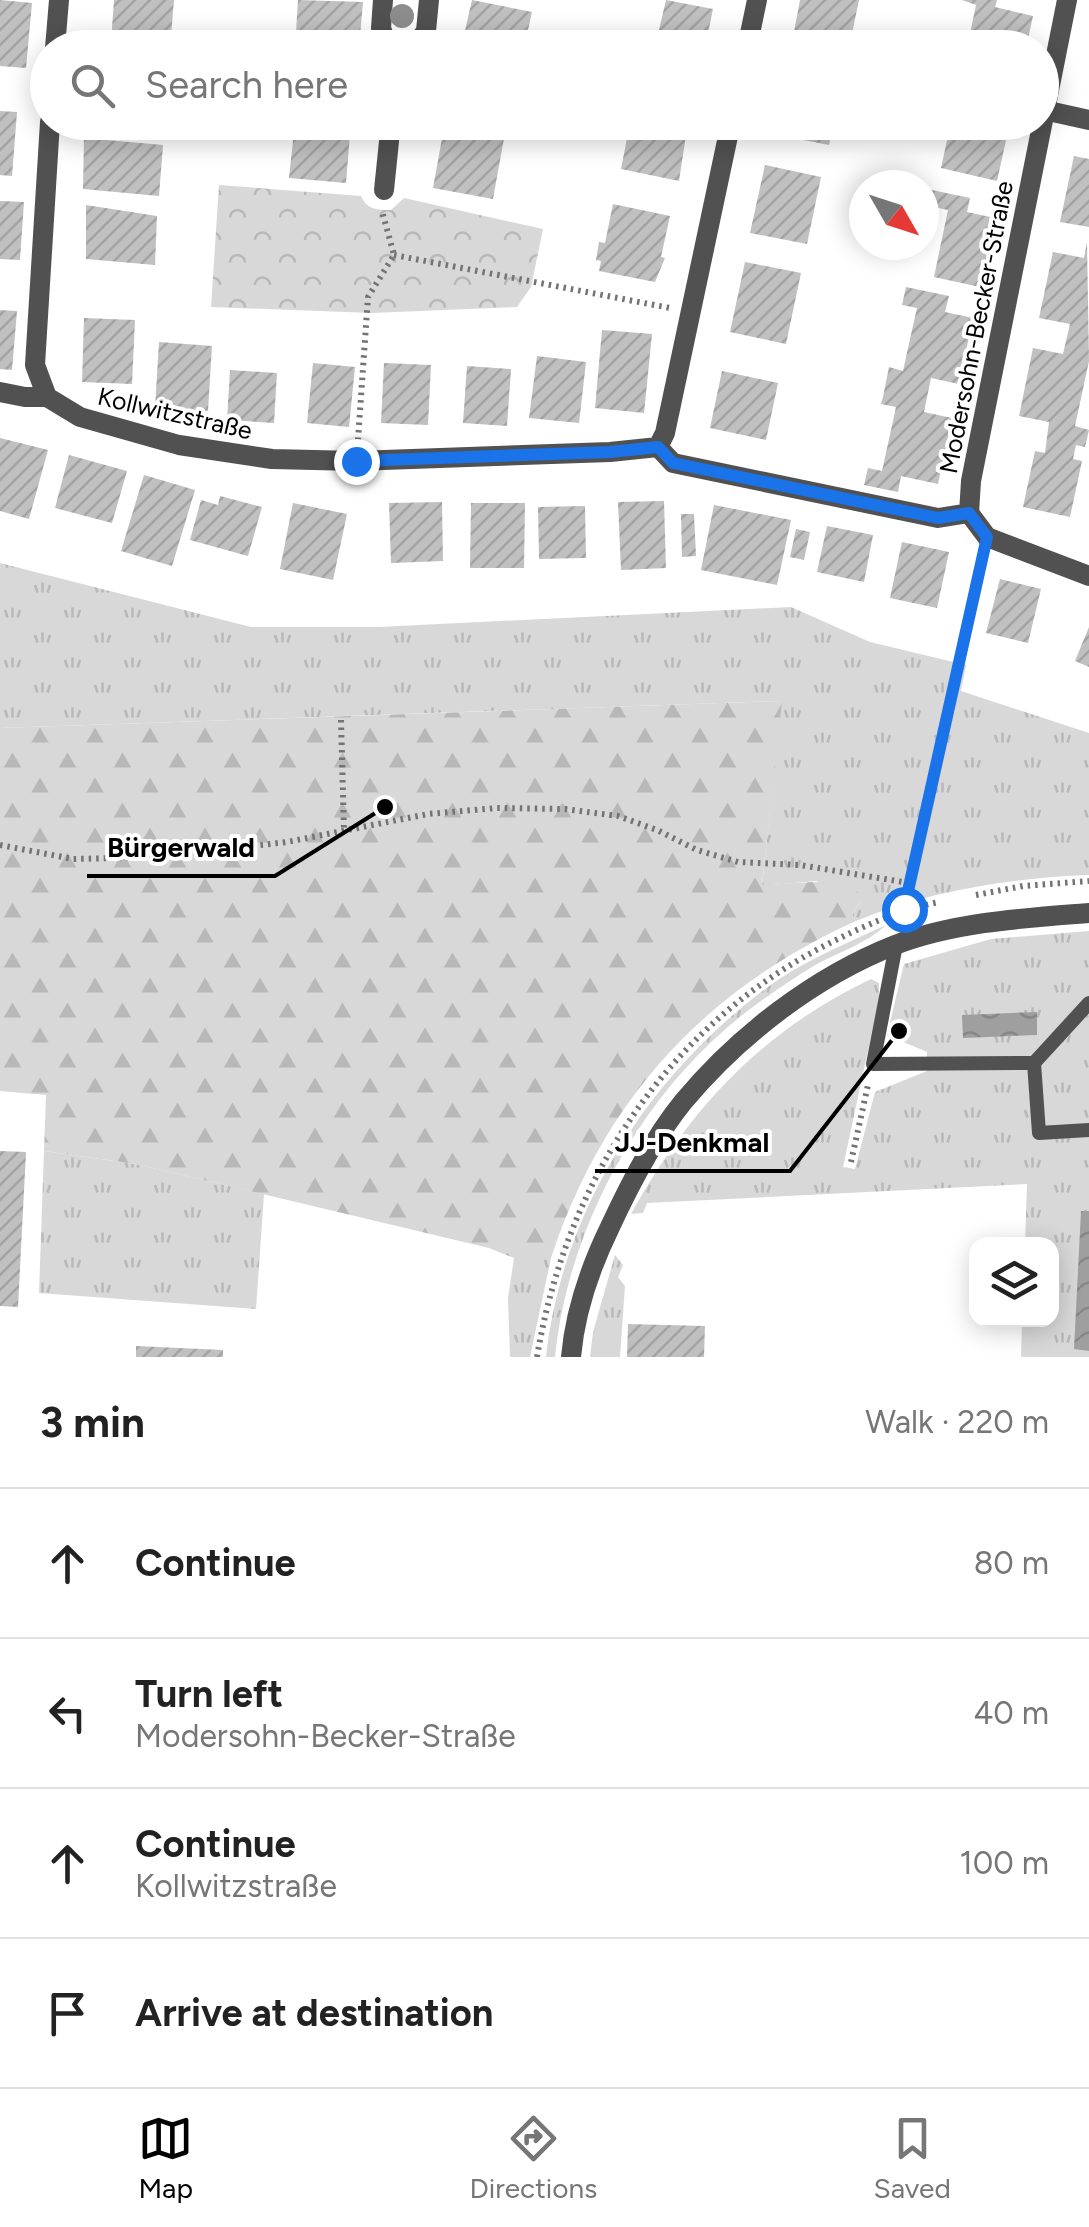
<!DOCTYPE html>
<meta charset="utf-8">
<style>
body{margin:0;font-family:Figtree,sans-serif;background:#f2f2f2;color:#222}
.controls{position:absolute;right:30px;bottom:30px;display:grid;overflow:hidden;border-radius:20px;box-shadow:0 5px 25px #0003}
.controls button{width:90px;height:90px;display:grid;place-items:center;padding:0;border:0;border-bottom:2px solid #e0e0e0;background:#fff;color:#222;font:50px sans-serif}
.compass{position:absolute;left:849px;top:170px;width:90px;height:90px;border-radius:50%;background:#fff;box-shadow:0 5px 25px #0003;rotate:129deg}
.stop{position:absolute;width:30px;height:30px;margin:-22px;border:8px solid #1a73e8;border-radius:50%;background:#fff}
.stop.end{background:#1a73e8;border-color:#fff;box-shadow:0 2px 10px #0008}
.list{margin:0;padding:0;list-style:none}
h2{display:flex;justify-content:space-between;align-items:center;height:130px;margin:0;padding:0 40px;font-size:42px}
h2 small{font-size:32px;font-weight:400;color:#767676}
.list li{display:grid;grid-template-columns:65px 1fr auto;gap:30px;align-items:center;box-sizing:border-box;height:150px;padding:0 40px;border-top:2px solid #e0e0e0}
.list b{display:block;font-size:38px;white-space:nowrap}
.list p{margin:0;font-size:32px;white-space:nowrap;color:#767676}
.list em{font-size:32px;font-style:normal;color:#767676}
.icon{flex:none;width:55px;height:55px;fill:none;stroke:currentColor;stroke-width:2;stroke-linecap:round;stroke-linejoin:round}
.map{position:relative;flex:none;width:1089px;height:1357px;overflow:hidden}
.search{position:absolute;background:#fff;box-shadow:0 5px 25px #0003;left:30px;right:30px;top:30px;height:110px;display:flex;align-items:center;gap:25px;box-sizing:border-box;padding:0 35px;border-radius:55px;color:#767676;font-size:38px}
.sheet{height:730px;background:#fff}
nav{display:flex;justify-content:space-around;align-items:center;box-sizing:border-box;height:140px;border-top:2px solid #e0e0e0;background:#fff;font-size:28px;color:#767676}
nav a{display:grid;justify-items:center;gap:5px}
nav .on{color:#000}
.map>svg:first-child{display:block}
.grass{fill:url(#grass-tufts)}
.forest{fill:url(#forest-firs)}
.park{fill:url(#park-crowns)}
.water{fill:url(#water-waves)}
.building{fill:url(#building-hatch)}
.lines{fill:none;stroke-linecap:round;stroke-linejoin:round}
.path{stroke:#737373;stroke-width:6;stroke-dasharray:2.5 5;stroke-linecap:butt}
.lane{stroke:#515151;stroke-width:14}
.street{stroke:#515151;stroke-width:20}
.tree{fill:#8d8d8d}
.route{stroke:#1a73e8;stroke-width:12}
.labels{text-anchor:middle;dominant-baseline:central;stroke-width:8;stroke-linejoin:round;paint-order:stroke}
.street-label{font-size:25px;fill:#000;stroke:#fff}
.leader{fill:none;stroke:#000;stroke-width:4}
.callout-dot{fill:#000;stroke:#fff;stroke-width:4}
.callout-label{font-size:28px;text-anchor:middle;font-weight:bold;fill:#000;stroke:#fff;stroke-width:8;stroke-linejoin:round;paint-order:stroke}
</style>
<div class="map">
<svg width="1089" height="1357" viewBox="0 0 1089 1357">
<defs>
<pattern id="grass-tufts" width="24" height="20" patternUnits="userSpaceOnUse" patternTransform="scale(2.5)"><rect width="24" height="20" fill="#d8d8d8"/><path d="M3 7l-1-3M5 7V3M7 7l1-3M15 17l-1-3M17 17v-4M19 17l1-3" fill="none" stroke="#b8b8b8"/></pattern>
<pattern id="forest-firs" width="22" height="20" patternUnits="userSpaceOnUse" patternTransform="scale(2.5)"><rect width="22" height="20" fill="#d8d8d8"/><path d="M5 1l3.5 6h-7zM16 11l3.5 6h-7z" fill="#b8b8b8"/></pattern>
<pattern id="park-crowns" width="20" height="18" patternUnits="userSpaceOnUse" patternTransform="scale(2.5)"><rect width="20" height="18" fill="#d8d8d8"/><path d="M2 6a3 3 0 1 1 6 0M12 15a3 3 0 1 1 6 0" fill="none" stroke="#b8b8b8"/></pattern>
<pattern id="water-waves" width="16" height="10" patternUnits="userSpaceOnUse" patternTransform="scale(2.5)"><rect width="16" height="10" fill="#9f9f9f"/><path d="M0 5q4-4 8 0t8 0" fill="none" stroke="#878787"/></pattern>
<pattern id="building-hatch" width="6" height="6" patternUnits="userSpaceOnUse" patternTransform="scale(2.5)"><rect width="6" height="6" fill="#c0c0c0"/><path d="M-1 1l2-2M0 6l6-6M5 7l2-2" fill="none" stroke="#a3a3a3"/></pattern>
</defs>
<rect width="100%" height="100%" fill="#fff"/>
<!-- grass -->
<g class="grass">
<path d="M 0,563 L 251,627 L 378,627 L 791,607 L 870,642 L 966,665 L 961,691 L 1089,733 L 1089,875 C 1010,878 929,891 856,921 L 852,915 L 860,902 L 816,881 L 762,886 L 781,701 L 0,728 Z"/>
<path d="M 886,925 C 865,945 837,952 812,967 C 795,977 778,989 761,1001 C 648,1081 569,1220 555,1357 L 546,1357 C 562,1210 648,1077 765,989 C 801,962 845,944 886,925 Z"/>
<path d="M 1089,931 L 1089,1357 L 1021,1357 L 1022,1320 L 1052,1320 L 1052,1244 L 1025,1244 L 1027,1184 L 647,1203 L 643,1213 L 631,1214 C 689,1109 762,1031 871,979 L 879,983 L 879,999 L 843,1167 L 855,1169 L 875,1092 L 927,1071 L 927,1052 L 887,1035 L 904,964 L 991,939 Z"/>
<polygon points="44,1151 136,1164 264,1194 256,1309 39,1293"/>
<polygon points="615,1255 623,1265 618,1277 625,1286 620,1357 590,1357 593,1332"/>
<polygon points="514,1258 551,1258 530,1357 510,1357 508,1298"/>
</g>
<!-- forest -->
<path class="forest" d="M 782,701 L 762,885 C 794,885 833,874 861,894 L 860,902 L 852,915 L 856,921 C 705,989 603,1100 551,1258 L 514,1258 L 489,1248 L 136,1164 L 44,1151 L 46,1095 L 0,1091 L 0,728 Z"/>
<!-- park -->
<path class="park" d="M 219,185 L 361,196 C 367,210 378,210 391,210 L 404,198 L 543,229 L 531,287 L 517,307 L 372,313 L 211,307 Z"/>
<!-- water -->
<g class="water">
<polygon points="1037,1012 1037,1035 963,1038 962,1015"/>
<polygon points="1081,1211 1089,1211 1089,1351 1074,1349"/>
</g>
<!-- building -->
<g class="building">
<polygon points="0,0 32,3 26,68 0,66"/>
<polygon points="114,0 174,0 170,48 111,43"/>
<polygon points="298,0 363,2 359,48 295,48"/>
<polygon points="472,0 532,12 524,48 461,48"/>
<polygon points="666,0 713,9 705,48 646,48 649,33 658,34"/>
<polygon points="800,0 859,0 849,48 793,37"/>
<polygon points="962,0 997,0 995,7 1033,16 1026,48 967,48 976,5"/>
<polygon points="0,111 17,112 12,176 0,175"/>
<polygon points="295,122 351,122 346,183 289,178"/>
<polygon points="445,122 507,122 493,199 433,188"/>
<polygon points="635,122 688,122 679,181 621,169 628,133 633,134"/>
<polygon points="775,122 834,122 829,145 773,134"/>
<polygon points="951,122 1010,122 997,181 941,168"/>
<polygon points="84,138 163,145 159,196 83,189"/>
<polygon points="1074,156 1089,159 1089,227 1060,222"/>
<polygon points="765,165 821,177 807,244 750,233"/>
<polygon points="927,189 970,198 967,212 995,218 980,287 934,277 948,210 924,205"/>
<polygon points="0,201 24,202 20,260 0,259"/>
<polygon points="613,204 670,216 661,257 665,258 655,282 599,271 601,261 596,260 599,242 605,243"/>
<polygon points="86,205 157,216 155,265 86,259"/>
<polygon points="1087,242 1089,361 1075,426 1089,430 1085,447 1076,445 1073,459 1082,461 1070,517 1023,507 1035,451 1045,453 1049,422 1019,416 1033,348 1063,354 1070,324 1039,318 1053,252 1084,258"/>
<polygon points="745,262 801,273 786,344 730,332"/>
<polygon points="906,287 949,296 945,312 973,318 959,384 931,378 924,412 952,418 938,484 901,476 898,492 864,485 868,468 882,471 896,407 881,404 883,397 889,367 903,371 910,339 917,308 902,305"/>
<polygon points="0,310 17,311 12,370 0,369"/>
<polygon points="84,318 135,320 132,384 82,382"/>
<polygon points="602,330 652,334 644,413 595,408"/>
<polygon points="159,342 212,346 208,411 155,408"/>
<polygon points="537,356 586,362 579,423 529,418"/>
<polygon points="313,363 355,367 349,427 307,423"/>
<polygon points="384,363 431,365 428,425 381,423"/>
<polygon points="467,366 511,369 507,426 463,423"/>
<polygon points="230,370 277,373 274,423 227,420"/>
<polygon points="722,371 778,383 766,440 710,428"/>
<polygon points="0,438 48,450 29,519 0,511"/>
<polygon points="69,455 127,471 112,523 55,508"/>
<polygon points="144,475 195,490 172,566 121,551"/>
<polygon points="220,496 262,507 248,556 190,540 201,500 218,505"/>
<polygon points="664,501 666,568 621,570 618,502"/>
<polygon points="442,502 443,561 391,563 389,503"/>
<polygon points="293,503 347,514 333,580 280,569"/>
<polygon points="471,503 525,503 524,568 470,568"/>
<polygon points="714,505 791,520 777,585 701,570"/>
<polygon points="585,506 586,558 539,559 538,507"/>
<polygon points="681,514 694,514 696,556 682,557"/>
<polygon points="827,526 873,535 864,582 817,572"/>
<polygon points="796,529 810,532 804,560 790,557"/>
<polygon points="902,542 949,552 937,608 890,598"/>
<polygon points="1000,579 1041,589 1028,643 986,633"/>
<polygon points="1089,627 1089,667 1075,661"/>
<polygon points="0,1151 26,1152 18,1307 0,1306"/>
<polygon points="628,1324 705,1326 704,1357 627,1357"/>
<polygon points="136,1346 223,1350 223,1357 136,1357"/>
</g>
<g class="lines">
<!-- path -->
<g class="path">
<polyline points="394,255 670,308"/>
<polyline points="358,440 368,297 394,255 382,211"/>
<polyline points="341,720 344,831"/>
<polyline points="0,845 73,859 159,857 287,842 428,814 497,808 565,809 618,816 657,830 697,850 738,862 800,865 909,883"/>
<polyline points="976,895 1023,886 1089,881"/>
<polyline points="903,911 982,558"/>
<polyline points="851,1162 868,1085"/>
<path d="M 537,1357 C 566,1182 667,1026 826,945 C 863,926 899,910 939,902"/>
</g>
<!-- lane -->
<g class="lane">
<polyline points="896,945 873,1064 1034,1063 1089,1003"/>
<polyline points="1034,1063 1039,1133 1089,1130"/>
</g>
<!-- street -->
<g class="street">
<polyline points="383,0 381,28 388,48"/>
<polyline points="55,48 59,0"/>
<polyline points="414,48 426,31 429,0"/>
<polyline points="747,48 757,0"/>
<polyline points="1044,110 1089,120"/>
<polyline points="50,122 35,365 47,397 80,417 179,445 272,459 356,461 610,452 658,447 665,433 731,122"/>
<polyline points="384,190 391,122"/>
<polyline points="0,392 25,397 47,397"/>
<polyline points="658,447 673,463 938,518 969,513 971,481 1067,0"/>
<polyline points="969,513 987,537 1089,576"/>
<path d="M 571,1357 C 575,1311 590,1268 610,1227 C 630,1184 653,1139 683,1102 C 738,1036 814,977 895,945 C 955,922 1025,918 1089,913"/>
</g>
</g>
<!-- trees -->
<circle class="tree" cx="402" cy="16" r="12"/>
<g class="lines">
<!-- route -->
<polyline class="route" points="356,461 610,452 658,447 673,463 938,518 969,513 987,537 904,909"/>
</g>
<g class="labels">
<!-- street labels -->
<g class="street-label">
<text transform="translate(976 327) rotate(-79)">Modersohn-Becker-Straße</text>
<text transform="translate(175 413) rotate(13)">Kollwitzstraße</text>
</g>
</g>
<!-- callouts -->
<path class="leader" d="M385 807L275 876H87M899 1031L790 1171H595"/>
<g class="callout-dot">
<circle cx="385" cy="807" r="10"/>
<circle cx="899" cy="1031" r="10"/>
</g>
<g class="callout-label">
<text x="181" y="857">Bürgerwald</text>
<text x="692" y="1152">JJ-Denkmal</text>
</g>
</svg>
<div class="controls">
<button><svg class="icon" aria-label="layers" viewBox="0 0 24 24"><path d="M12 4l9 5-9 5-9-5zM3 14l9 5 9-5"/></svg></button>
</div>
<svg class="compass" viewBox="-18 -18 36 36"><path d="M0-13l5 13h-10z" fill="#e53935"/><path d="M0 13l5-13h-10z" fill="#767676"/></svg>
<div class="stop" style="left:904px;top:909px"></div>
<div class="stop end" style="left:356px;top:461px"></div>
<div class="search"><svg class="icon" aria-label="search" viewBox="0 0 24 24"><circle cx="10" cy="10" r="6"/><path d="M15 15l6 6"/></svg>Search here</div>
</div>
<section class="sheet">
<h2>3 min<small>Walk · 220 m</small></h2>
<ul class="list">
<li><svg class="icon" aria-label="ahead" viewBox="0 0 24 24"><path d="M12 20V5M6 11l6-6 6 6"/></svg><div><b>Continue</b></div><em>80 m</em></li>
<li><svg class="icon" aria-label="left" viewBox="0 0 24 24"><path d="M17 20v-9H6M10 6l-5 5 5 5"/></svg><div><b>Turn left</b><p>Modersohn-Becker-Straße</p></div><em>40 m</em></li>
<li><svg class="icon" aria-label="ahead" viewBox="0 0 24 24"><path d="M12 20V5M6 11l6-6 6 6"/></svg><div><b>Continue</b><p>Kollwitzstraße</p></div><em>100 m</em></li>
<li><svg class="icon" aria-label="arrive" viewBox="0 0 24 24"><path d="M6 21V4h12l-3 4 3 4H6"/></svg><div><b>Arrive at destination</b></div></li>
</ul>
</section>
<nav>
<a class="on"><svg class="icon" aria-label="map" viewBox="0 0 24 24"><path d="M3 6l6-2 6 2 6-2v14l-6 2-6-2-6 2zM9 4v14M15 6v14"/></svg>Map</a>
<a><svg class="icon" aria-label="directions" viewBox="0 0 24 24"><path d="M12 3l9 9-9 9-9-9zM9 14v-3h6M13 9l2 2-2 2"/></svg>Directions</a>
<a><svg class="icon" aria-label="saved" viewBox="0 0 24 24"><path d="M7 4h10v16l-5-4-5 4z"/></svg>Saved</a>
</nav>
